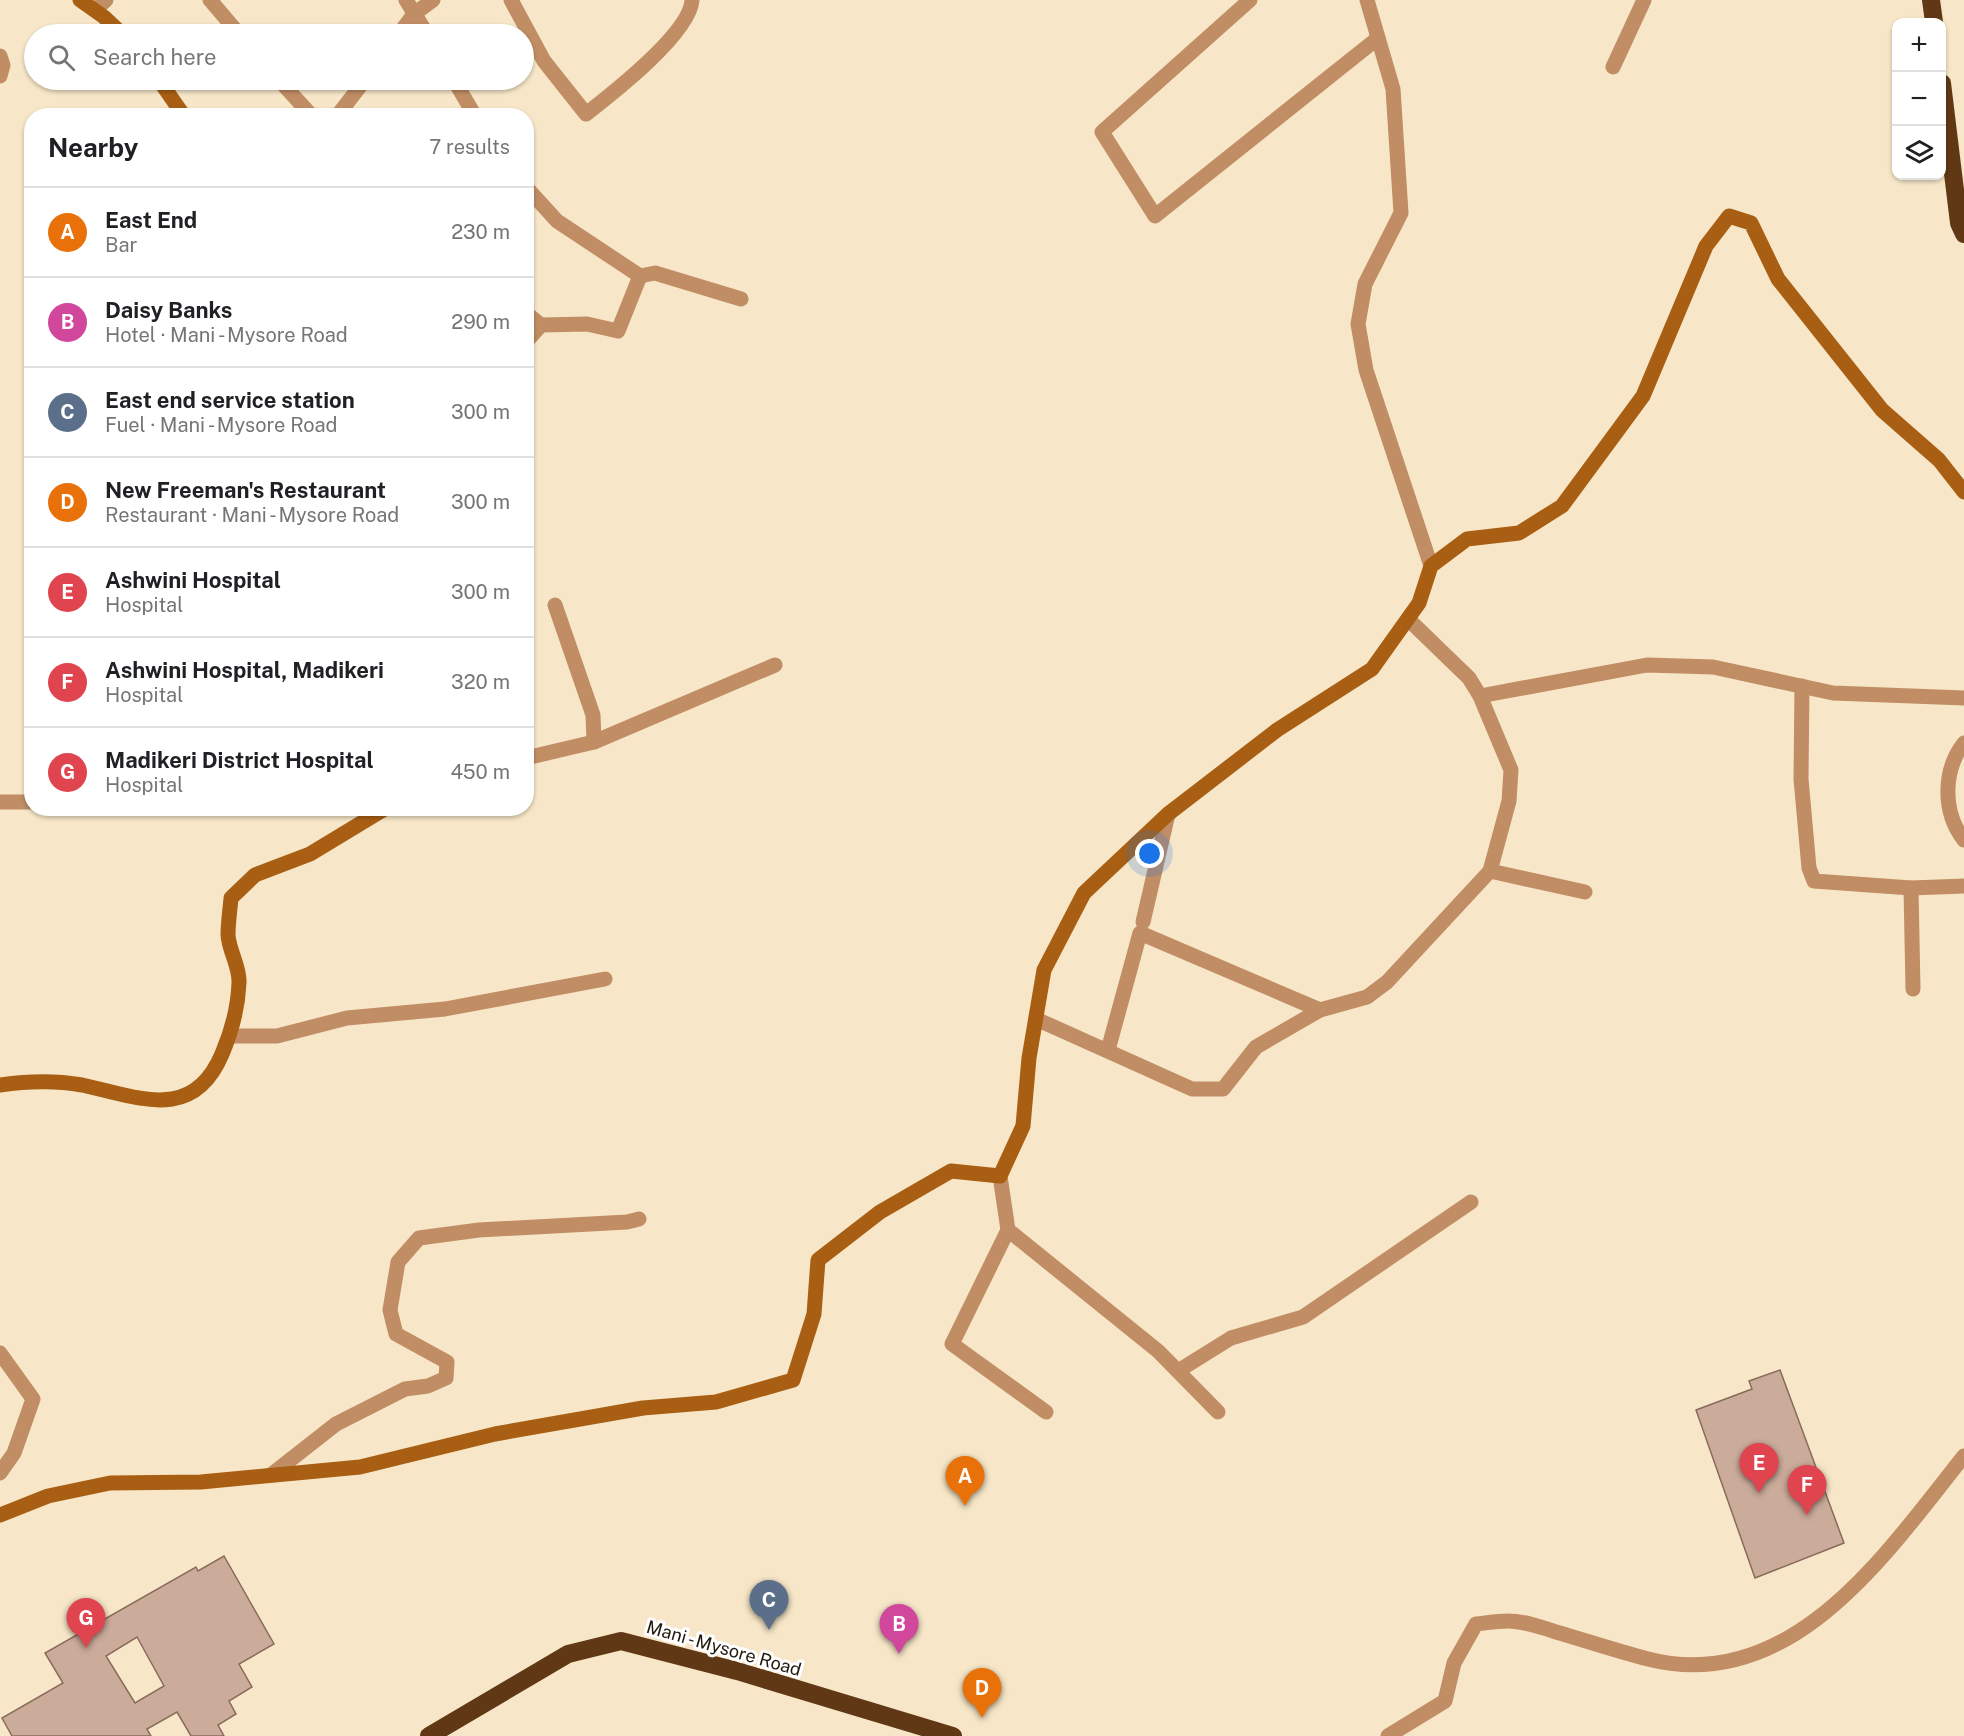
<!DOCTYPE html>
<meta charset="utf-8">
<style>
body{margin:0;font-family:"Public Sans",sans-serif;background:#f2f2f2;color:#202124}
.controls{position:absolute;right:18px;top:18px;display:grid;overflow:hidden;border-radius:12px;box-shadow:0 2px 4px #0004}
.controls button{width:54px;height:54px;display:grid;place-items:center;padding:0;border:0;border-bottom:2px solid #e0e0e0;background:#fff;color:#202124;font:30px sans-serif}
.you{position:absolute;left:1150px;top:854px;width:21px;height:21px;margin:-15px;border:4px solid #fff;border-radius:50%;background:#1a73e8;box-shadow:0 0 0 9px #1a73e833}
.badge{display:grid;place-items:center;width:39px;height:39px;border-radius:50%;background:#2563eb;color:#fff;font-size:20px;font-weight:700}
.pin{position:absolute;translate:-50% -50px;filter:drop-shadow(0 2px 3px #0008)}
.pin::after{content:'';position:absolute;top:32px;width:21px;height:18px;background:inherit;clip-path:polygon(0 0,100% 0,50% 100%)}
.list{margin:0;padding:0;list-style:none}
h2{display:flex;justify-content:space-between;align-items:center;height:78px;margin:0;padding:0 24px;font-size:26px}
h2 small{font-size:20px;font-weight:400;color:#757577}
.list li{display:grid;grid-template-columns:39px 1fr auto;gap:18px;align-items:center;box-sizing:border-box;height:90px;padding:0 24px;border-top:2px solid #e0e0e0}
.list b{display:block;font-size:22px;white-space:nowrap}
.list p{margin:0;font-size:20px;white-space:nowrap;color:#757577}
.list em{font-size:20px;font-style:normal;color:#757577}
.icon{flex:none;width:33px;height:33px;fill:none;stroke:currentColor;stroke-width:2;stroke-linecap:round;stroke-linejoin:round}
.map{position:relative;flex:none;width:1964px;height:1736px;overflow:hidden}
.search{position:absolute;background:#fff;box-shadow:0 2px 4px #0004;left:24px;top:24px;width:510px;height:66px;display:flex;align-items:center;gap:15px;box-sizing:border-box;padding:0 21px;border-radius:33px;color:#757577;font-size:22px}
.panel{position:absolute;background:#fff;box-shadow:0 2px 4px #0004;left:24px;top:108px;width:510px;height:708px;border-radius:24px}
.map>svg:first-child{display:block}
.building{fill:#cbab9a;stroke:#896b5c;stroke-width:1.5;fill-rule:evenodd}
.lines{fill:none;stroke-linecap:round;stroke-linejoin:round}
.street{stroke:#c18d65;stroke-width:15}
.secondary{stroke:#a95f13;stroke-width:15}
.highway{stroke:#603815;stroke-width:18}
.labels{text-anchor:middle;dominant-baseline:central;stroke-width:6;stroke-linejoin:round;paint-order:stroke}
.street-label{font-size:18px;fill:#201a0f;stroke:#fff}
</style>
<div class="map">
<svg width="1964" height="1736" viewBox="0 0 1964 1736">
<rect width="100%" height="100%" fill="#f7e7c8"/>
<!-- building -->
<g class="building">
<polygon points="1780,1370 1844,1543 1755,1578 1696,1410 1752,1389 1749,1381"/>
<path d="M 224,1556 L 274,1644 L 239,1664 L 252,1687 L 229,1701 L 236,1714 L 218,1725 L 224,1736 L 191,1736 L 177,1712 L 147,1729 L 151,1736 L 12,1736 L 2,1718 L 63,1683 L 45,1653 L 196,1567 L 198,1571 ZM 137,1637 L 164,1686 L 135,1703 L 106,1656 Z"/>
</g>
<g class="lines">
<!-- street -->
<g class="street">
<polyline points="210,0 239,34"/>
<polyline points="406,0 427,34"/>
<path d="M 511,0 L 544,61 L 586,114 C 613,93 690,33 692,0"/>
<polyline points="1250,0 1102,132 1155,216 1378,38"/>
<polyline points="1367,0 1393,89 1401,213 1365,284 1358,324 1366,370 1431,566"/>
<polyline points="95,10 106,0"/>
<polyline points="399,34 414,14 433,0"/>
<polyline points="0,56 3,65 0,76"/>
<polyline points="1613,67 1644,0"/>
<polyline points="279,80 312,116"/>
<polyline points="454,80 475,116"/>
<polyline points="337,116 365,80"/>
<polyline points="526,187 557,221 640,276 655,273 741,299"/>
<polyline points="526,313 541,325 587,324 618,331 640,276"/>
<polyline points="526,342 541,325"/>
<polyline points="555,605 593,715 594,742"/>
<polyline points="1802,686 1801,779 1809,868 1814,881 1911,888 1964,886"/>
<polyline points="1480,696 1647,665 1713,667 1833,693 1964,698"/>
<path d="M 1964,743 C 1943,770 1942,812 1964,840"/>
<polyline points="526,758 594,742 775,665"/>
<polyline points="0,802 32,802"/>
<polyline points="1490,871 1585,892"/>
<polyline points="1911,888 1913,989"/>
<polyline points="1143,922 1168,814"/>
<polyline points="1036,1019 1192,1089 1223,1089 1256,1047 1320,1010 1367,997 1387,982 1490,871 1509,801 1511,770 1480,696 1469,678 1408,619"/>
<polyline points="230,1036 277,1036 347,1018 445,1009 605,979"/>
<polyline points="1108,1050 1140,933 1320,1010"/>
<polyline points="1000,1176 1008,1230 1158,1351 1218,1412"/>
<polyline points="1008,1230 952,1344 1046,1412"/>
<polyline points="0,1353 33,1399 14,1453 0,1473"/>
<polyline points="1178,1371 1231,1338 1303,1317 1471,1202"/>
<polyline points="271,1475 336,1424 405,1389 428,1386 446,1378 447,1362 396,1334 390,1310 398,1262 419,1238 479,1230 627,1222 639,1219"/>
<path d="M 1388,1736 L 1445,1701 L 1454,1663 L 1476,1624 C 1486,1623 1497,1621 1508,1621 C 1524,1621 1541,1627 1556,1632 C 1587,1641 1617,1651 1648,1659 C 1792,1696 1887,1552 1964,1456"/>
</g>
<!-- secondary -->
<g class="secondary">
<polyline points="80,0 104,17 122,34"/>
<polyline points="159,80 184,116"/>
<path d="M 0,1085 C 27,1081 54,1080 82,1085 C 138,1097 193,1123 222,1054 C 231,1033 238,1007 239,983 C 240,967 229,951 228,935 C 228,923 230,910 231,898 L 255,875 L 310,854 L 386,808"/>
<polyline points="0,1515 48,1496 110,1483 201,1482 360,1467 495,1434 643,1408 716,1402 793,1380 814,1314 818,1260 880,1212 951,1171 1000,1176 1023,1126 1029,1058 1044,970 1084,893 1168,814 1277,730 1372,669 1419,603 1431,566 1467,539 1519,533 1562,506 1643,396 1706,246 1729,216 1751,223 1778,279 1882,410 1939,460 1964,492"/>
</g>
<!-- highway -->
<g class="highway">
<polyline points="1931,0 1934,22"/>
<polyline points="1942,83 1959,223 1964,234"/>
<polyline points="429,1736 568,1654 621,1641 737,1671 953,1736"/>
</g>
</g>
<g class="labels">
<!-- street labels -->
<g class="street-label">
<text transform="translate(724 1648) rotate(16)">Mani - Mysore Road</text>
</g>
</g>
</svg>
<div class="controls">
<button>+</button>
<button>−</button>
<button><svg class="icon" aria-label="layers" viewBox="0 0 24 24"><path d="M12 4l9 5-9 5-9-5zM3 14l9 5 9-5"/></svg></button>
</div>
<div class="you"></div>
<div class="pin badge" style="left:965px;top:1506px;background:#e8710a">A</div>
<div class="pin badge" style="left:899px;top:1654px;background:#d1479c">B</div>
<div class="pin badge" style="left:769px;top:1630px;background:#5c6f8a">C</div>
<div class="pin badge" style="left:982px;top:1718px;background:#e8710a">D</div>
<div class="pin badge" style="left:1759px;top:1493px;background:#e0444e">E</div>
<div class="pin badge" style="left:1807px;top:1515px;background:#e0444e">F</div>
<div class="pin badge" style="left:86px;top:1648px;background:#e0444e">G</div>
<div class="search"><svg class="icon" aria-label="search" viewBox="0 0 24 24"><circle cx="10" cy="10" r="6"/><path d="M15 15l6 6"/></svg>Search here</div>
<section class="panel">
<h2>Nearby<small>7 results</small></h2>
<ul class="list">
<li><span class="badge" style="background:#e8710a">A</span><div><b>East End</b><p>Bar</p></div><em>230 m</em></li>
<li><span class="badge" style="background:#d1479c">B</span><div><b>Daisy Banks</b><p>Hotel · Mani - Mysore Road</p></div><em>290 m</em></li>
<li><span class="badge" style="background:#5c6f8a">C</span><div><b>East end service station</b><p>Fuel · Mani - Mysore Road</p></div><em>300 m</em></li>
<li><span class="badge" style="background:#e8710a">D</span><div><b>New Freeman's Restaurant</b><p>Restaurant · Mani - Mysore Road</p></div><em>300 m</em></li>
<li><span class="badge" style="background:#e0444e">E</span><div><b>Ashwini Hospital</b><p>Hospital</p></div><em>300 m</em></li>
<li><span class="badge" style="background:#e0444e">F</span><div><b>Ashwini Hospital, Madikeri</b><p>Hospital</p></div><em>320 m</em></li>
<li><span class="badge" style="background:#e0444e">G</span><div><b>Madikeri District Hospital</b><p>Hospital</p></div><em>450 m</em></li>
</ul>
</section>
</div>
